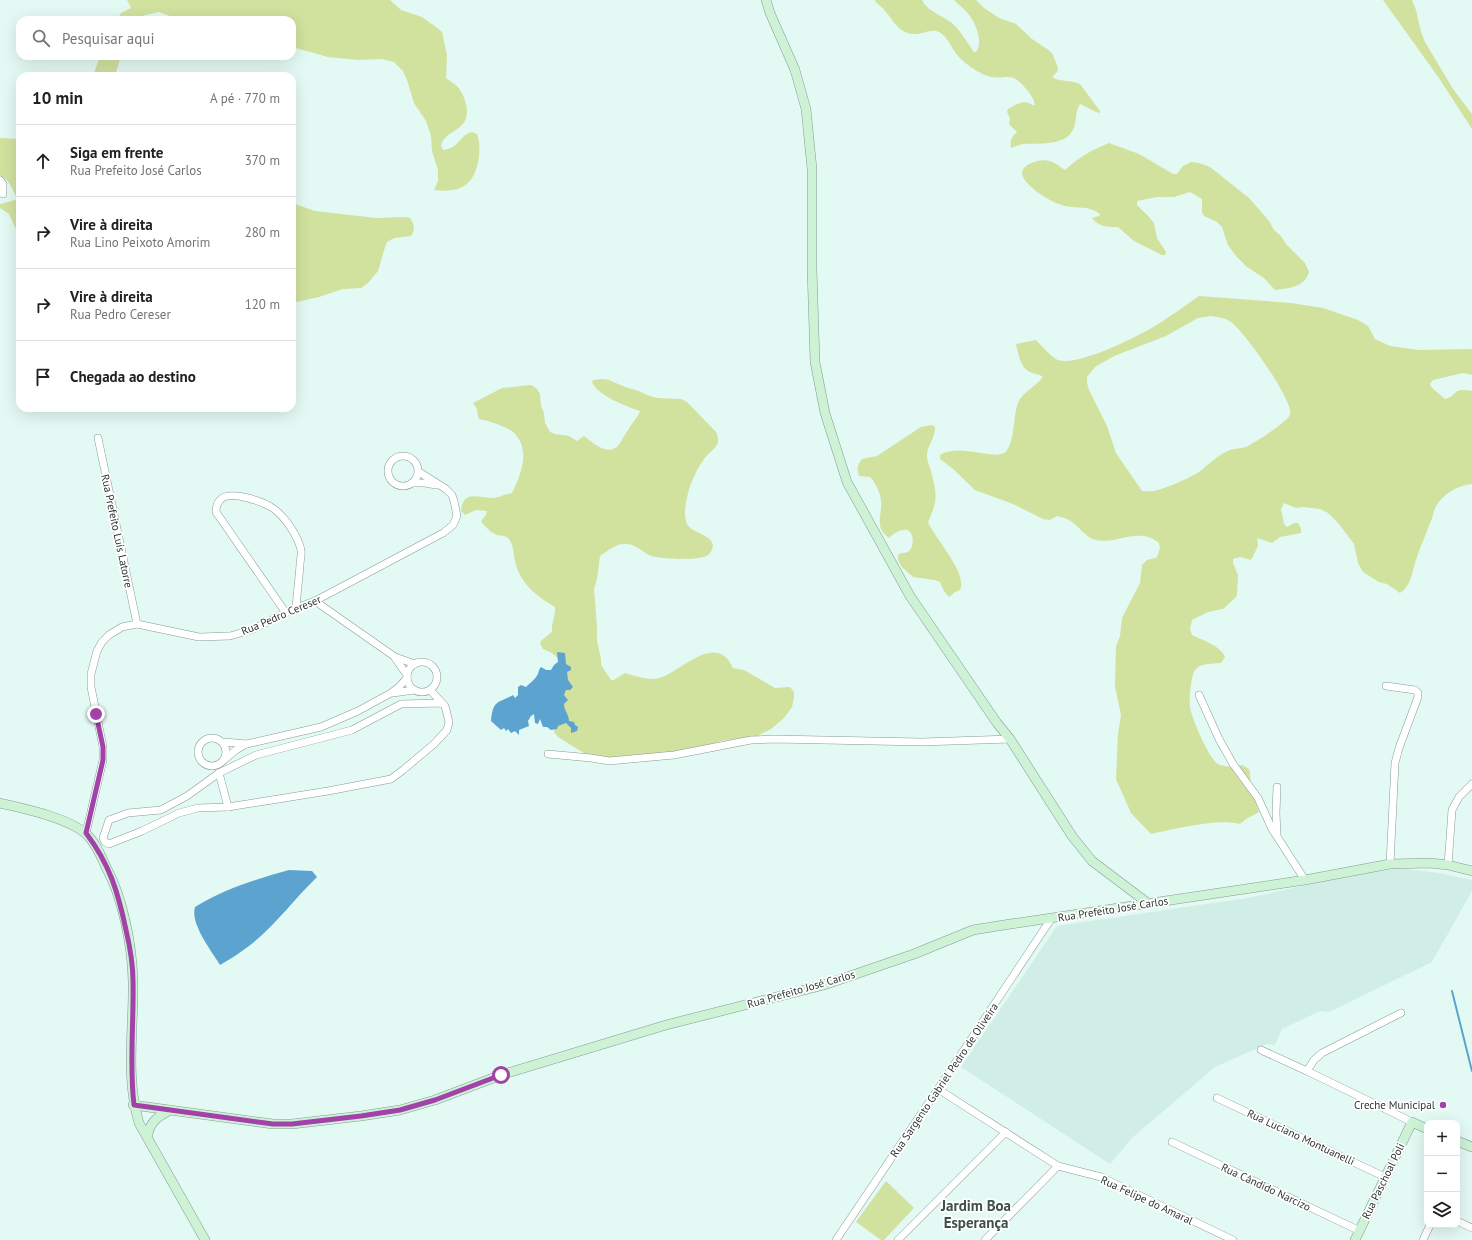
<!DOCTYPE html>
<html lang="pt">
<meta charset="utf-8">
<style>
body{margin:0;font-family:"PT Sans",sans-serif;background:#f6f6f6;color:#202124}
.controls{position:absolute;right:12px;bottom:12px;display:grid;overflow:hidden;border-radius:8px;box-shadow:0 4px 16px #0002}
.controls button{width:36px;height:36px;display:grid;place-items:center;padding:0;border:0;border-bottom:1px solid #e0e0e0;background:#fff;color:#202124;font:20px sans-serif}
.stop{position:absolute;width:12px;height:12px;margin:-9px;border:3px solid #a241a8;border-radius:50%;background:#fff}
.stop.end{background:#a241a8;border-color:#fff;box-shadow:0 1px 4px #0008}
.list{margin:0;padding:0;list-style:none}
h2{display:flex;justify-content:space-between;align-items:center;height:52px;margin:0;padding:0 16px;font-size:17px}
h2 small{font-size:13px;font-weight:400;color:#757577}
.list li{display:grid;grid-template-columns:26px 1fr auto;gap:12px;align-items:center;box-sizing:border-box;height:72px;padding:0 16px;border-top:1px solid #e0e0e0}
.list b{display:block;font-size:15px;white-space:nowrap}
.list p{margin:0;font-size:13px;white-space:nowrap;color:#757577}
.list em{font-size:13px;font-style:normal;color:#757577}
.icon{flex:none;width:22px;height:22px;fill:none;stroke:currentColor;stroke-width:2;stroke-linecap:round;stroke-linejoin:round}
.map{position:relative;flex:none;width:1472px;height:1240px;overflow:hidden}
.search{position:absolute;background:#fff;box-shadow:0 4px 16px #0002;left:16px;top:16px;width:280px;height:44px;display:flex;align-items:center;gap:10px;box-sizing:border-box;padding:0 14px;border-radius:12px;color:#757577;font-size:15px}
.panel{position:absolute;background:#fff;box-shadow:0 4px 16px #0002;left:16px;top:72px;width:280px;height:340px;border-radius:12px}
.map>svg:first-child{display:block}
.built{fill:#d0eee6}
.green{fill:#d1e19e;fill-rule:evenodd}
.water{fill:#5ca4cf}
.lines{fill:none;stroke-linecap:round;stroke-linejoin:round}
.stream{stroke:#5ca4cf;stroke-width:2}
.street-casing{stroke:#879b96;stroke-width:8}
.secondary-casing{stroke:#879b96;stroke-width:10}
.street{stroke:#fff;stroke-width:7}
.secondary{stroke:#cdf2d6;stroke-width:9}
.route{stroke:#a241a8;stroke-width:5}
.poi-dot{fill:#a241a8;stroke:#fff;stroke-width:1.5}
.labels{text-anchor:middle;dominant-baseline:central;stroke-width:3.5;stroke-linejoin:round;paint-order:stroke}
.street-label{font-size:11px;fill:#2d3533;stroke:#fff}
.poi-label{font-size:11px;fill:#2d3533;stroke:#fff;text-anchor:end}
.district-label{font-size:15px;font-weight:bold;fill:#3e504c;stroke:#fff}
</style>
<div class="map">
<svg width="1472" height="1240" viewBox="0 0 1472 1240">
<rect width="100%" height="100%" fill="#e3f9f3"/>
<!-- built -->
<polygon class="built" points="1398,868 1439,873 1472,880 1472,891 1432,962 1329,1012 1320,1011 1282,1029 1275,1045 1267,1044 1215,1067 1133,1137 1110,1164 961,1067 1057,926 1247,898 1341,878"/>
<!-- green -->
<g class="green">
<path d="M 127,0 L 390,0 L 401,10 L 422,17 L 436,27 L 442,32 L 447,55 L 446,78 C 451,82 457,85 460,90 C 466,99 471,116 462,125 C 455,132 443,135 441,146 L 443,150 C 460,148 459,135 472,132 L 477,134 C 480,143 480,152 478,162 C 473,187 458,193 434,190 L 438,181 L 438,170 L 432,151 L 431,136 L 426,121 L 414,103 L 407,80 L 403,71 L 394,62 L 382,59 L 358,60 L 328,57 L 292,47 L 292,20 L 181,20 L 159,12 L 145,15 L 138,20 L 117,20 L 121,13 L 131,8 Z"/>
<path d="M 875,0 L 922,0 C 928,13 946,16 955,26 C 962,33 968,44 974,52 L 976,52 C 983,43 977,28 972,19 C 968,12 960,6 954,0 L 976,0 L 984,8 L 999,18 L 1016,24 L 1032,39 L 1050,51 L 1053,55 L 1058,68 L 1057,72 L 1053,76 L 1053,78 C 1062,82 1071,80 1080,84 L 1100,111 L 1100,113 L 1096,112 L 1080,104 C 1074,112 1078,124 1071,133 C 1061,146 1038,143 1023,144 C 1019,145 1015,146 1011,148 C 1010,140 1011,138 1017,132 L 1009,124 L 1010,118 L 1007,112 L 1008,109 C 1018,104 1023,99 1033,105 L 1035,105 C 1034,99 1030,93 1026,89 C 1010,68 1005,83 985,75 C 979,73 964,63 960,58 C 952,51 949,37 939,32 C 932,28 923,34 915,34 C 899,34 894,21 885,11 C 882,6 877,5 875,0 Z"/>
<polygon points="1383,0 1412,0 1416,10 1421,32 1425,42 1453,89 1472,114 1472,129 1439,78"/>
<polygon points="100,56 121,56 115,76 93,76"/>
<path d="M 0,138 L 20,139 L 20,238 L 9,214 L 0,208 L 0,204 L 15,200 L 17,198 C 13,191 9,178 0,176 Z"/>
<path d="M 1109,143 L 1139,154 L 1173,174 L 1177,174 L 1183,166 L 1191,162 L 1199,163 L 1210,167 L 1249,198 L 1269,221 L 1274,230 L 1281,236 L 1286,244 L 1305,263 L 1309,272 C 1304,288 1289,288 1275,290 L 1264,278 L 1247,267 L 1236,256 L 1228,245 L 1222,227 L 1217,222 L 1204,216 L 1202,212 L 1202,199 L 1190,192 L 1174,197 L 1157,197 L 1137,201 L 1137,205 L 1149,217 L 1154,223 L 1157,238 L 1166,252 L 1165,255 L 1162,255 L 1134,241 L 1118,227 C 1107,227 1099,227 1092,218 L 1099,216 L 1100,214 C 1089,205 1078,209 1065,206 C 1052,203 1028,188 1023,177 C 1017,165 1041,158 1049,161 C 1055,162 1060,167 1065,170 C 1081,156 1090,151 1109,143 Z"/>
<polygon points="292,203 315,211 376,218 405,217 410,218 413,223 414,230 411,236 394,238 387,242 385,247 378,271 368,283 361,288 343,289 319,297 292,303"/>
<path d="M 1199,296 L 1291,303 L 1323,308 L 1358,320 L 1368,326 L 1375,339 L 1390,346 L 1419,350 L 1472,349 L 1472,375 L 1463,373 L 1433,380 L 1430,384 L 1431,387 L 1445,399 C 1459,395 1451,387 1472,391 L 1472,484 C 1458,485 1443,494 1436,506 C 1433,511 1433,518 1430,523 C 1425,537 1419,549 1415,563 C 1412,574 1410,587 1400,593 L 1387,584 L 1379,582 L 1363,572 L 1358,563 L 1354,544 L 1339,524 L 1328,513 L 1320,509 L 1303,507 L 1296,508 L 1284,503 L 1281,509 L 1284,524 L 1287,527 L 1294,523 L 1298,523 L 1301,529 L 1301,533 L 1280,537 L 1272,543 L 1257,538 L 1258,546 L 1251,560 L 1240,557 L 1233,559 L 1233,563 L 1238,575 L 1237,595 L 1235,598 L 1223,609 L 1208,612 L 1192,620 L 1190,629 L 1192,635 C 1202,640 1221,646 1225,657 L 1221,663 C 1212,664 1200,663 1195,670 C 1191,674 1189,701 1190,707 C 1191,717 1209,759 1218,764 C 1225,768 1235,766 1242,765 L 1249,769 L 1250,773 L 1251,789 L 1259,812 L 1246,819 L 1240,824 C 1218,818 1174,829 1151,834 L 1131,813 L 1116,779 L 1118,734 L 1121,715 L 1115,686 L 1116,647 L 1120,636 L 1122,618 L 1140,583 L 1142,565 L 1147,560 L 1155,558 L 1157,557 L 1160,548 L 1159,543 C 1138,526 1117,545 1096,540 C 1085,538 1079,525 1069,520 C 1066,518 1061,517 1057,516 L 1050,520 L 1043,519 L 1013,504 L 975,490 L 952,468 L 940,459 L 940,455 C 961,443 990,460 1004,453 C 1015,446 1013,415 1018,403 C 1023,391 1036,387 1043,377 C 1038,373 1033,374 1028,371 C 1020,366 1018,352 1016,344 L 1036,340 C 1042,346 1049,355 1056,359 C 1073,369 1134,338 1150,329 C 1167,319 1183,307 1199,296 ZM 1211,316 C 1218,317 1226,318 1231,322 C 1244,331 1295,402 1290,415 C 1287,422 1253,444 1246,447 C 1240,449 1233,448 1228,451 C 1219,454 1207,466 1199,472 C 1190,478 1164,489 1154,491 C 1150,492 1146,491 1142,491 L 1116,453 L 1107,426 L 1089,390 L 1087,383 L 1087,377 L 1095,367 L 1114,356 L 1166,336 L 1198,318 Z"/>
<path d="M 602,379 L 609,380 L 625,387 L 639,391 L 647,395 L 657,398 L 681,399 L 687,402 L 716,432 C 723,447 711,449 704,459 C 698,467 694,476 690,486 C 687,497 682,513 687,524 C 692,534 718,535 712,550 C 711,551 709,555 708,555 C 700,561 661,559 651,556 C 642,552 635,543 624,544 C 615,544 606,552 600,556 L 597,579 L 594,589 L 597,627 L 597,641 L 601,659 L 601,665 L 611,680 L 614,680 L 625,673 C 636,676 648,681 659,678 C 680,673 716,630 733,668 L 744,670 L 775,688 L 790,687 L 794,692 L 794,698 L 792,707 L 784,718 L 771,729 L 757,736 L 721,741 L 690,751 L 595,760 L 558,737 L 554,732 L 561,661 L 552,653 L 543,649 L 540,643 L 542,640 L 552,632 C 551,623 556,616 555,607 C 538,597 522,585 516,565 C 513,556 515,546 508,538 C 505,535 500,536 497,535 C 491,533 486,527 482,523 L 481,521 L 486,515 L 487,511 L 476,510 L 465,515 L 461,511 C 463,489 478,498 493,498 C 499,497 506,494 512,493 C 521,475 530,452 516,435 C 510,427 489,421 479,419 L 478,416 L 477,409 L 473,403 L 502,388 L 531,385 L 536,388 L 540,394 L 541,406 L 544,413 L 545,423 L 550,432 L 555,434 L 569,436 L 577,441 L 584,436 C 593,443 607,456 618,446 C 622,441 624,435 628,430 C 632,423 637,419 640,411 C 626,406 598,396 592,382 L 593,380 Z"/>
<path d="M 932,425 L 935,427 C 935,440 926,447 927,456 C 927,461 930,467 931,471 C 937,495 938,500 928,522 C 935,539 968,573 960,590 L 955,592 L 949,597 L 944,591 L 940,582 L 935,580 L 913,577 L 902,567 L 898,560 L 898,555 C 901,552 906,554 909,551 C 914,547 914,535 909,531 C 904,527 892,534 889,538 C 873,527 883,514 881,500 C 880,492 875,482 870,477 L 859,476 C 857,469 857,465 862,459 L 877,456 L 921,427 Z"/>
<polygon points="886,1181 914,1208 884,1240 881,1240 856,1222"/>
</g>
<!-- water -->
<g class="water">
<path d="M 557,652 L 565,653 L 566,664 L 571,667 L 571,670 L 567,672 L 568,680 L 573,687 L 570,690 L 566,690 L 564,695 L 568,700 L 564,704 C 564,711 569,714 569,721 L 574,722 L 575,725 L 578,727 L 577,731 L 571,733 L 571,728 L 566,723 L 558,726 L 557,729 L 551,730 L 547,727 L 543,727 L 540,719 L 538,724 L 535,723 L 534,714 L 531,716 L 528,721 L 529,726 L 519,730 L 519,735 L 515,731 L 511,733 L 508,729 L 506,731 L 504,728 L 501,730 L 491,721 C 493,700 497,704 513,695 L 515,698 L 518,695 L 518,687 L 521,685 L 526,687 C 529,684 534,680 536,677 C 539,674 538,670 541,667 L 546,670 L 551,670 L 554,665 L 558,662 Z"/>
<path d="M 289,870 L 312,871 L 317,877 C 294,899 275,926 249,946 C 240,953 230,959 220,965 C 211,950 190,924 195,907 C 224,889 256,879 289,870 Z"/>
</g>
<g class="lines">
<!-- stream -->
<polyline class="stream" points="1452,991 1472,1071"/>
<defs>
<g id="street">
<polyline points="0,180 3,184 3,194"/>
<polyline points="98,438 137,624"/>
<circle cx="403" cy="471" r="15"/>
<polyline points="412,483 425,483 436,485"/>
<polyline points="315,601 395,657 415,664"/>
<path d="M 286,613 L 216,512 C 216,508 217,503 220,500 C 230,489 264,502 274,509 C 285,517 298,536 301,550 C 302,554 300,560 300,565 C 299,579 297,593 296,608"/>
<polyline points="395,658 407,675"/>
<circle cx="422" cy="677" r="15"/>
<polyline points="1386,686 1415,690 1418,693 1418,697 1399,748 1395,763 1390,864"/>
<polyline points="430,690 445,706 449,722 447,730 434,744 403,770 391,779 328,791 228,807 198,808 179,813 142,831 109,844 105,842 103,838 109,820 128,813 161,810 187,796 219,773 256,755 352,730 401,704 442,703"/>
<polyline points="393,693 414,690"/>
<polyline points="1199,695 1219,739 1233,764 1258,798 1272,829 1305,880"/>
<circle cx="212" cy="752" r="14"/>
<polyline points="224,742 247,744 321,727 358,711 391,693 399,687 407,678"/>
<polyline points="548,754 591,758 609,761 674,755 751,740 774,739 922,742 1010,739"/>
<polyline points="225,759 236,750 246,744"/>
<polyline points="219,773 228,807"/>
<polyline points="1277,787 1276,813 1277,835"/>
<polyline points="86,833 103,760 103,747 91,687 91,674 97,651 102,642 109,635 122,627 137,624 199,637 230,636 251,630 296,608 315,601 443,533 453,525 457,516 454,501 452,495 446,489 419,472"/>
<polyline points="1448,865 1452,810 1459,797 1472,784"/>
<polyline points="1261,1050 1307,1071 1412,1122"/>
<polyline points="1307,1071 1314,1060 1322,1053 1401,1013"/>
<polyline points="938,1089 1058,1166 1101,1177 1233,1240"/>
<polyline points="1217,1098 1385,1177"/>
<polyline points="1172,1142 1360,1231"/>
<polyline points="1457,1221 1472,1228"/>
<polyline points="836,1240 938,1089 1051,919"/>
<polyline points="898,1240 1006,1132"/>
<polyline points="985,1240 1058,1166"/>
<polyline points="1423,1240 1430,1225"/>
</g>
<g id="secondary">
<polyline points="766,0 770,13 795,70 806,109 812,169 812,269 815,362 825,413 847,482 910,596 997,723 1010,739 1072,836 1092,861 1149,904"/>
<path d="M 0,803 C 24,809 66,817 85,833 C 95,841 101,856 106,867 C 123,898 132,945 133,981 C 134,1029 125,1076 139,1123 L 205,1240"/>
<polyline points="133,1105 273,1124 292,1124 361,1116 400,1110 435,1100 501,1075 666,1025 824,985 914,954 973,930 1004,925 1305,880 1390,864 1430,863 1448,865 1472,871"/>
<path d="M 147,1137 C 150,1122 157,1117 170,1110"/>
<polyline points="1457,1141 1472,1147"/>
<polyline points="1355,1240 1412,1122 1427,1129"/>
</g>
</defs>
<!-- street casing -->
<use href="#street" class="street-casing"/>
<!-- secondary casing -->
<use href="#secondary" class="secondary-casing"/>
<!-- street -->
<use href="#street" class="street"/>
<!-- secondary -->
<use href="#secondary" class="secondary"/>
</g>
<g class="lines">
<!-- route -->
<path class="route" d="M 96,714 L 103,747 L 103,760 L 86,833 C 110,865 118,892 126,930 C 130,947 133,964 133,981 C 134,1023 129,1064 134,1105 L 273,1124 L 292,1124 L 361,1116 L 400,1110 L 435,1100 L 501,1075"/>
</g>
<!-- markers -->
<circle class="poi-dot" cx="1443" cy="1105" r="4"/>
<g class="labels">
<!-- street labels -->
<g class="street-label">
<text transform="translate(117 531) rotate(78)">Rua Prefeito Luís Latorre</text>
<text transform="translate(281 615) rotate(-23)">Rua Pedro Cereser</text>
<text transform="translate(1113 909) rotate(-9)">Rua Prefeito José Carlos</text>
<text transform="translate(801 989) rotate(-16)">Rua Prefeito José Carlos</text>
<text transform="translate(944 1080) rotate(-56)">Rua Sargento Gabriel Pedro de Oliveira</text>
<text transform="translate(1301 1137) rotate(25)">Rua Luciano Montuanelli</text>
<text transform="translate(1383 1181) rotate(-64)">Rua Paschoal Poli</text>
<text transform="translate(1266 1187) rotate(25)">Rua Cândido Narcizo</text>
<text transform="translate(1147 1200) rotate(25)">Rua Felipe do Amaral</text>
</g>
<!-- poi labels -->
<g class="poi-label">
<text x="1435" y="1105">Creche Municipal</text>
</g>
<!-- district labels -->
<g class="district-label">
<text x="976" y="1205">Jardim Boa<tspan x="976" dy="17">Esperança</tspan></text>
</g>
</g>
</svg>
<div class="controls">
<button>+</button>
<button>−</button>
<button><svg class="icon" aria-label="layers" viewBox="0 0 24 24"><path d="M12 4l9 5-9 5-9-5zM3 14l9 5 9-5"/></svg></button>
</div>
<div class="stop" style="left:501px;top:1075px"></div>
<div class="stop end" style="left:96px;top:714px"></div>
<div class="search"><svg class="icon" aria-label="search" viewBox="0 0 24 24"><circle cx="10" cy="10" r="6"/><path d="M15 15l6 6"/></svg>Pesquisar aqui</div>
<section class="panel">
<h2>10 min<small>A pé · 770 m</small></h2>
<ul class="list">
<li><svg class="icon" aria-label="ahead" viewBox="0 0 24 24"><path d="M12 20V5M6 11l6-6 6 6"/></svg><div><b>Siga em frente</b><p>Rua Prefeito José Carlos</p></div><em>370 m</em></li>
<li><svg class="icon" aria-label="right" viewBox="0 0 24 24"><path d="M7 20v-9h11M14 6l5 5-5 5"/></svg><div><b>Vire à direita</b><p>Rua Lino Peixoto Amorim</p></div><em>280 m</em></li>
<li><svg class="icon" aria-label="right" viewBox="0 0 24 24"><path d="M7 20v-9h11M14 6l5 5-5 5"/></svg><div><b>Vire à direita</b><p>Rua Pedro Cereser</p></div><em>120 m</em></li>
<li><svg class="icon" aria-label="arrive" viewBox="0 0 24 24"><path d="M6 21V4h12l-3 4 3 4H6"/></svg><div><b>Chegada ao destino</b></div></li>
</ul>
</section>
</div>
